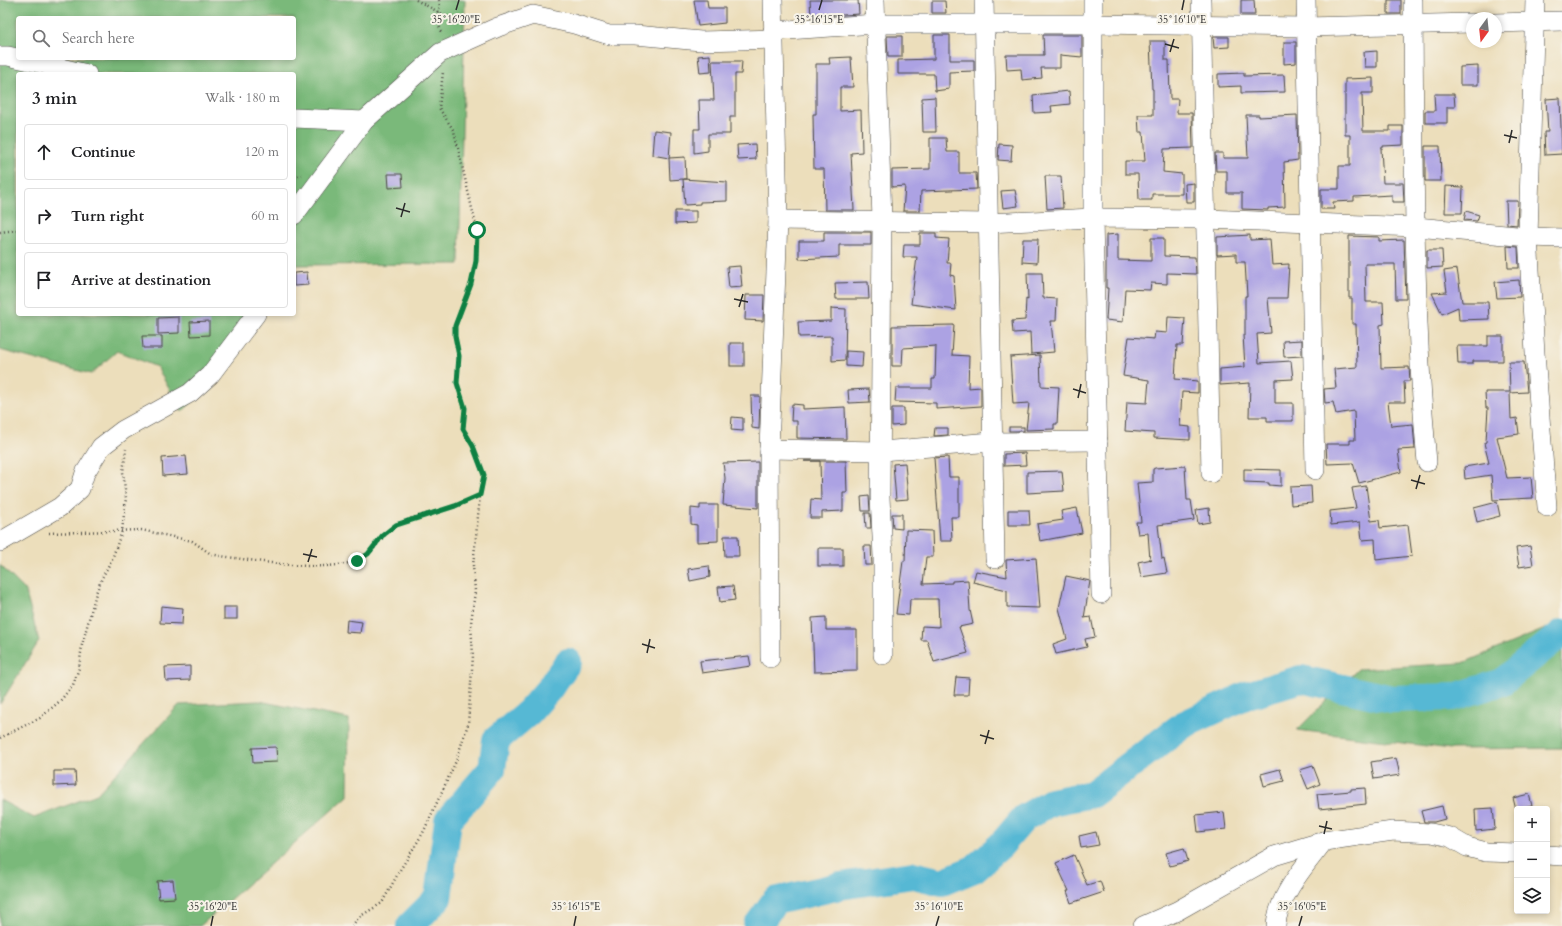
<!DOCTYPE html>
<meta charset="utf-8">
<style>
body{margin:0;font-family:Cardo,serif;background:#f2f2f2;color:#202124}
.controls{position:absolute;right:12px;bottom:12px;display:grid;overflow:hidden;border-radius:4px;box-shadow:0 2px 6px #0003}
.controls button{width:36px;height:36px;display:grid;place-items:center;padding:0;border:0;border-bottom:1px solid #e0e0e0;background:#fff;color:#202124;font:20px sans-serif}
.compass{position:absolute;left:1466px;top:12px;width:36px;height:36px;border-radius:50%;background:#fff;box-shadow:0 2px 6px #0003;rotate:195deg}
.stop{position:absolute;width:12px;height:12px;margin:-9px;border:3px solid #0b8043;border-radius:50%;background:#fff}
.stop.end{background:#0b8043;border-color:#fff;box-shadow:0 1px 4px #0008}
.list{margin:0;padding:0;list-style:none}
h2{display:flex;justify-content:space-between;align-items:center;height:52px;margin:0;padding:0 16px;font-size:17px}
h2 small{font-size:13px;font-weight:400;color:#757577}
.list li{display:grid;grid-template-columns:26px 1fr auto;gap:12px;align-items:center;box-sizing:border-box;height:56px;margin:0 8px 8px;padding:0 8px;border:1px solid #e0e0e0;border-radius:4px}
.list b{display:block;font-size:15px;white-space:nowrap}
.list em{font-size:13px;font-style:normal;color:#757577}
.icon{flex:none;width:22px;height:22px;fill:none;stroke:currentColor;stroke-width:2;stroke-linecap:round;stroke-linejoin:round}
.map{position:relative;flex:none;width:1562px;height:926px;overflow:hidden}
.search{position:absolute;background:#fff;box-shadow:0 2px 6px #0003;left:16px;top:16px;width:280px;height:44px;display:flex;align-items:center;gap:10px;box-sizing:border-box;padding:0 14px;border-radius:4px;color:#757577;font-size:15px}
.panel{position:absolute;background:#fff;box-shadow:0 2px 6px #0003;left:16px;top:72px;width:280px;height:244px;border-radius:4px}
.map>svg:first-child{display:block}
.forest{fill:#7ab97a;stroke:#527252;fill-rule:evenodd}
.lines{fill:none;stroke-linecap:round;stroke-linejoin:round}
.river{stroke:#56b8d4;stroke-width:28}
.building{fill:#aca2e3}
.minor-casing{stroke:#484641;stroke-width:20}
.path{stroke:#484641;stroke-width:2.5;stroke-dasharray:1 3;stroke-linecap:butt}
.minor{stroke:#fff;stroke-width:19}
.route{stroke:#0b8043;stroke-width:5}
.ticks{fill:none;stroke:#2b2b2b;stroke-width:1.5}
.ticks-label{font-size:10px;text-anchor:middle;fill:#2b2b2b;stroke:#f7f3e8;stroke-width:4;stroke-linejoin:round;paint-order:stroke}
</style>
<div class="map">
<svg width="1562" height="926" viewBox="0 0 1562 926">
<rect width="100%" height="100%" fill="#f7f3e8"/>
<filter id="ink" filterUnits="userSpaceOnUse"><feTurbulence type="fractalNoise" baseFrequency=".025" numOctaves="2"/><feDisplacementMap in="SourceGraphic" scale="8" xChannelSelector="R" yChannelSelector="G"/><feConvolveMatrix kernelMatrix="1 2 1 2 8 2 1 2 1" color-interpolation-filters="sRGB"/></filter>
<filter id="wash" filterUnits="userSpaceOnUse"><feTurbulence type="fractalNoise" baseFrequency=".012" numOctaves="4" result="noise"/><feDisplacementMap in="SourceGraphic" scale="16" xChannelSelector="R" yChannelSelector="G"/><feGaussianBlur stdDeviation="0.9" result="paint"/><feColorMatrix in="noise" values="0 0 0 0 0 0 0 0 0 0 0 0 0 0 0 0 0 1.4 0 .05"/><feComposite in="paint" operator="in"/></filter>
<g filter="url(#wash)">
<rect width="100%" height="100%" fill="#ecdebb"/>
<!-- forest -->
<g class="forest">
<path d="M 0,0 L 465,0 L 459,264 L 294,265 L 294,74 L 18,74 L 18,314 L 243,314 L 232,362 L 182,412 L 157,367 L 117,351 L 91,374 L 0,350 ZM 18,18 L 294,18 L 294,58 L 18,58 Z"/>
<polygon points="0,565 25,590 39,641 0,704"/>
<polygon points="1562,622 1562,748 1451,749 1297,730 1358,669 1463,663"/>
<polygon points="259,701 349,719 348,796 200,926 0,926 0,800 34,818 97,794 179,705"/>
</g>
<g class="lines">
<!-- river -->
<g class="river">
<polyline points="410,926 438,898 448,820 492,769 496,740 529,712 549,689 568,662"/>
<polyline points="757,926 775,901 840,886 913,875 942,882 974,869 1001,845 1024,818 1051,802 1092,794 1183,725 1247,695 1301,679 1392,699 1454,697 1502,682 1562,633"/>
</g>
</g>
<g id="blocks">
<!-- building -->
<g class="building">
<polygon points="694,0 707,0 708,8 725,8 725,23 698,26"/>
<polygon points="810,0 858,0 859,14 811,17"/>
<polygon points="1241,0 1254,0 1255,15 1241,15"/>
<rect x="1388" y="0" width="13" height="14"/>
<polygon points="932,1 945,1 946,13 932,13"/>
<polygon points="934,35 950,35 950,60 974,60 974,71 949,72 949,89 935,91 934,74 898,74 898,60 934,59"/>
<polygon points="1043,35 1082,35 1082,57 1060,55 1060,68 1041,68 1042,78 1022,80 1021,69 1007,70 1006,55 1044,55"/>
<polygon points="887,36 902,36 902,57 888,57"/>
<polygon points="1213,37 1229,37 1229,47 1214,48"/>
<polygon points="1150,41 1165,41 1165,60 1169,60 1170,99 1178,99 1177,113 1192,113 1193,148 1164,149 1163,172 1182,174 1182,194 1152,194 1152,200 1139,200 1138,174 1125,174 1125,161 1145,161 1143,132 1139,132 1138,115 1153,115 1153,89 1152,89"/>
<polygon points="1284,42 1296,42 1296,63 1284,64"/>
<polygon points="1377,51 1377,67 1365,67 1364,52"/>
<polygon points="710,55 711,72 700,73 698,56"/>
<polygon points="851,57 853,87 840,87 840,111 861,110 862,152 851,153 854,210 825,210 824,169 814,169 813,114 816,114 816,64 830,64 829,58"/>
<polygon points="712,61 742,61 741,74 735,74 735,117 730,117 730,134 708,134 708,151 694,153 694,129 700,129 699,100 714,100"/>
<polygon points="1478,66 1478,85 1460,85 1460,67"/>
<polygon points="1244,73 1244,76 1284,75 1285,92 1241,93 1241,86 1218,87 1218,74"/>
<polygon points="1373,78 1373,93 1362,93 1363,131 1390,131 1390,126 1403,126 1403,145 1383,146 1383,148 1381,148 1383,183 1403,183 1404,202 1392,202 1392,195 1354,197 1354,201 1333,202 1334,209 1321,209 1321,189 1339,189 1339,166 1350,166 1350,135 1345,135 1345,79"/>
<polygon points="1069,91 1070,104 1051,106 1052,112 1034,113 1033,95"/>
<polygon points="1434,94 1454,94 1455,107 1447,107 1447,123 1425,123 1425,111 1435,111"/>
<polygon points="935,97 936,132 923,132 922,98"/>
<polygon points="1560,98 1562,154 1545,155 1544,132 1548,132 1546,99"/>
<polygon points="1246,115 1259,115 1259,117 1297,115 1298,160 1284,162 1285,207 1268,208 1268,210 1242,209 1242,193 1227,193 1227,171 1216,171 1215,153 1223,153 1223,158 1248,158"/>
<polygon points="654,130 671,132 669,158 652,155"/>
<polygon points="930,138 946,138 947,152 959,152 959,173 976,173 977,189 921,191 920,211 903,211 905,186 892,187 892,170 930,169"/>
<polygon points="755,144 756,159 738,160 737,145"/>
<polygon points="999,144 1012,145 1011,161 998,160"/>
<polygon points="1425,146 1440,146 1441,181 1425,181"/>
<polygon points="685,157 686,179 683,179 727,182 727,201 700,202 700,204 685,205 683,179 670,180 669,158"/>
<polygon points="388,174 402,174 403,187 389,188"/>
<polygon points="1045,176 1061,176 1063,208 1047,209"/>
<polygon points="1194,183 1194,202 1186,202 1185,184"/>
<polygon points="1446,186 1463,187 1462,213 1445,213"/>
<polygon points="1015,190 1018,206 1003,208 1001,191"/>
<polygon points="1506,201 1518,201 1517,225 1507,224"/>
<polygon points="675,211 696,211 696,223 675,224"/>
<polygon points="1466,211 1479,215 1477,221 1464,220"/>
<polygon points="824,232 871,232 871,245 839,245 839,257 799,259 799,241 824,241"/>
<polygon points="920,233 936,233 936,238 949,239 947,263 951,263 950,275 954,276 956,310 911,304 917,257 903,257 904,245 920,245"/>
<polygon points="1118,234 1118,260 1151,261 1151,238 1164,238 1164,256 1195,257 1196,274 1167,273 1167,284 1151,283 1150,290 1125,289 1123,322 1106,320 1108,288 1106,288 1106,235"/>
<polygon points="1250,235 1250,240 1270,239 1272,265 1289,264 1287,298 1268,298 1271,333 1257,334 1259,363 1291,361 1293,379 1275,380 1275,403 1293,403 1293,421 1267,421 1267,417 1249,417 1250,383 1220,385 1220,369 1245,367 1243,335 1245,335 1245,296 1247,296 1245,262 1236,262 1236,254 1217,255 1217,237"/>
<polygon points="1349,236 1379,237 1379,241 1404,240 1406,299 1396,299 1395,264 1365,264 1366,302 1383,302 1384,324 1380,325 1381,368 1409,367 1410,381 1404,381 1405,402 1388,402 1391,426 1413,424 1415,449 1398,450 1401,472 1359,483 1353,463 1327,464 1326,444 1350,444 1350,440 1355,440 1354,411 1336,414 1333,402 1325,403 1324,389 1336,388 1334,369 1357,367 1356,324 1352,324 1352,298 1349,298"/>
<polygon points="1023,239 1038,239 1037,263 1022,262"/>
<polygon points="1507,246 1518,247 1519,268 1508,268"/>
<polygon points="1427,250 1442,250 1443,267 1427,268"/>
<polygon points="740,266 742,287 729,288 727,267"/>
<polygon points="1457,269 1462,302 1488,302 1489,319 1459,320 1458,307 1442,314 1432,293 1447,292 1444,271"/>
<polygon points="307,272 308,285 294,286 294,273"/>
<polygon points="1027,273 1042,273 1043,298 1057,299 1056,321 1051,321 1054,352 1031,354 1030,332 1013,333 1012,321 1025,320 1026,299 1028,300"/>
<polygon points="1519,280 1520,297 1497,298 1495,282"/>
<polygon points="868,282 869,299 836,299 835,283"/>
<polygon points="746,295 764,295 763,321 745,320"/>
<polygon points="831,308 846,309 845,360 832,361 832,336 799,337 798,322 831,321"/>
<polygon points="179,317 179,333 158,334 158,318"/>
<polygon points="1168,317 1185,318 1183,345 1177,345 1175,379 1198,381 1198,393 1182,392 1180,426 1190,427 1190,440 1154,438 1154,433 1125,431 1127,402 1147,403 1149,380 1123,376 1129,337 1154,339 1155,332 1167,333"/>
<polygon points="209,321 209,335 191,336 190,322"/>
<polygon points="954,325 952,355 969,356 968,388 981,387 981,406 936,409 936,403 895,402 896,388 932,388 932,379 935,379 936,346 903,348 902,366 892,366 892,326"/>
<polygon points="142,336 162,336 162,348 143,348"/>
<polygon points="1488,336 1503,336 1503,361 1472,361 1472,364 1458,364 1457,346 1488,346"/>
<polygon points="1302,340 1302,356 1284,357 1283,341"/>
<rect x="730" y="343" width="14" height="23"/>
<polygon points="846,351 863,352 862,367 846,366"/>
<polygon points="1040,355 1041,386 1059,387 1057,424 1054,424 1054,429 1026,430 1029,403 1013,404 1010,357"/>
<polygon points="1509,362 1524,362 1527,392 1510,393 1511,419 1517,418 1519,434 1497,437 1507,478 1531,477 1533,498 1493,500 1491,475 1465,479 1464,467 1489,463 1484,443 1486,442 1488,408 1486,408 1485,392 1510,392"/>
<polygon points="869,389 870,402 849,403 848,390"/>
<polygon points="751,396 760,396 759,429 752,428"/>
<polygon points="792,404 803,405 803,409 845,407 846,439 797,438 797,421 791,421"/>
<polygon points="892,408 904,408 904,425 892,426"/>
<polygon points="732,417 743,418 743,431 731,430"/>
<rect x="1009" y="427" width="15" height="4"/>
<polygon points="935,428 948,428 948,435 934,436"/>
<polygon points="1025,453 1026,465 1004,466 1004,454"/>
<polygon points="186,456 188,474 163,476 162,458"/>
<polygon points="948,457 949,477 959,477 959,517 951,517 952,541 940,541 934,458"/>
<polygon points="804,461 846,461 847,493 843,493 843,511 822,512 822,518 810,518 811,499 821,500 820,461"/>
<polygon points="758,462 758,508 723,505 725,478 723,463"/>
<polygon points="905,463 908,499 896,500 893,464"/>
<polygon points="1185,466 1187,500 1191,500 1194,520 1158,525 1162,559 1164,558 1167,573 1141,577 1138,562 1152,559 1150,560 1148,533 1138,534 1136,522 1141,522 1137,483 1153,482 1153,469 1155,468"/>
<polygon points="1244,469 1281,470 1281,486 1269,485 1269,483 1244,482"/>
<polygon points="1062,471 1064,491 1027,493 1027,472"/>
<polygon points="1311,486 1312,503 1291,505 1290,487"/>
<polygon points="1366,486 1371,521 1379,520 1380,528 1408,525 1412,556 1376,560 1375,539 1362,540 1360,522 1331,525 1330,511 1356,508 1352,488"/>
<polygon points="869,496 870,511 862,511 861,497"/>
<polygon points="1497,502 1500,516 1477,522 1474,508"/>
<polygon points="700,505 718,505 718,541 697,542 697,525 691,524 691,508 700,509"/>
<polygon points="1077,508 1082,533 1040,541 1037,524 1063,520 1061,511"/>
<polygon points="1209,508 1210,522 1198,524 1196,510"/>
<polygon points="1008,510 1029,510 1030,525 1008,525"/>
<polygon points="865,513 870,513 871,528 866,528"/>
<polygon points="892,514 902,514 902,529 893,528"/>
<polygon points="906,530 932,531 933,557 926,557 923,584 952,583 952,581 968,580 970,610 973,624 959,627 968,653 934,662 927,640 921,640 922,626 939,627 938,599 910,599 909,615 896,614 903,561 905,561"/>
<polygon points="724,536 738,536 739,556 725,556"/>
<polygon points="864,546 871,546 872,565 865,565"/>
<polygon points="1530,546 1533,565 1519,567 1516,548"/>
<rect x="818" y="548" width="25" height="18"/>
<polygon points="1036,558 1040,608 1007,607 1007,590 973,582 976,571 1007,577 1006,560"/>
<polygon points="709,566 710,577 690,581 688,569"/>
<polygon points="1066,576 1090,581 1084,618 1091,617 1095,637 1085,639 1087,647 1056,654 1053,644 1067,639 1059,608"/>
<polygon points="733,586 735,600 720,602 718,587"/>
<polygon points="161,606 183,608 182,624 160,623"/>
<rect x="224" y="607" width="13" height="12"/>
<polygon points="826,617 826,630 857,630 857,671 814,672 812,618"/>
<polygon points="347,620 362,622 360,633 346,632"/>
<polygon points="749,656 751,666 702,673 700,661"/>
<polygon points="190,666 190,680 166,681 165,667"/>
<polygon points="956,677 969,678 968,695 954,695"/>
<polygon points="276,747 277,762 253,763 252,748"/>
<polygon points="1396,758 1400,775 1374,779 1371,762"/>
<polygon points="1313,766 1320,784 1308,789 1300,770"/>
<polygon points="1280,769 1284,781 1264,786 1261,774"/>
<polygon points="54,771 75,771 76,785 54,786"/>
<polygon points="1365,788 1366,804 1319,809 1317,794 1351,791 1351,789"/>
<polygon points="1529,794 1532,806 1516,810 1513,798"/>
<polygon points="1442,806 1445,819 1434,822 1424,822 1421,811"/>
<polygon points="1493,808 1495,829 1476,831 1475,809"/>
<polygon points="1224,812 1226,829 1198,832 1196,815"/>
<polygon points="1096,832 1099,845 1081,848 1079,836"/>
<polygon points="1184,848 1188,861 1170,866 1166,853"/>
<polygon points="1074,855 1087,885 1100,881 1104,892 1071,903 1067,891 1069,891 1056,863"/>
<polygon points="173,880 175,898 159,899 157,881"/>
</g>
</g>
</g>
<g filter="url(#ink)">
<use href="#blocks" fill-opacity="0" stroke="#484641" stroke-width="1"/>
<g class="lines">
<defs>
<g id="minor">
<polyline points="875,0 882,221 880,497 883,556 883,655"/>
<polyline points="984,0 995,559"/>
<polyline points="1093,0 1093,218 1101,594"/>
<polyline points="1201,0 1211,473"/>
<polyline points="1306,0 1315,470"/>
<path d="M 1413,0 C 1414,154 1413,309 1427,462"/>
<polyline points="1535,0 1528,237 1535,353 1547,507"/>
<polyline points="1496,23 1562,21"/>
<polyline points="773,31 875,24 1093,24 1306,27 1472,23"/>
<polyline points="0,56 8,56 87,74"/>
<polyline points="294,118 364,121"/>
<polyline points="294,215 364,121 440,53 498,27 533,15 574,24 609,35 635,35 701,41 774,39"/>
<polyline points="778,220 988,223 1093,218 1206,219 1416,227 1528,237 1562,238"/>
<polyline points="769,449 881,451 992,442 1098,441"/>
<polyline points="0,542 60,507 80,489 85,473 101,447 123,430 190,393 210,375 256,314"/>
<polyline points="770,658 769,449 778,220 773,0"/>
<polyline points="1547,855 1562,856"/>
<polyline points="1143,926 1177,911 1274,856 1324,841 1393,831 1431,833 1450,837 1467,847 1486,852 1517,853"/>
<path d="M 1276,926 C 1277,897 1307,863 1324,841"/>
</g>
</defs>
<!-- minor casing -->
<use href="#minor" class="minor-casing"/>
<!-- path -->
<g class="path">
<polyline points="416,0 461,24"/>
<polyline points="439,0 440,7 437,13 441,34"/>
<polyline points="294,177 302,175"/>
<polyline points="0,232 18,230"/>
<path d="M 49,533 L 141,530 L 192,541 L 211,554 L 220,556 C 260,561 319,573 357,561 C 374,555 381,533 397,525 C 414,515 436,513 455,506 C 463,503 471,499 480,495 L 484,475 L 473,446 L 463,429 L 465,408 L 457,383 L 459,355 L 455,336 L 455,326 L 471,284 L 476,261 L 477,230 L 454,131 L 439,108 L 443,72"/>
<polyline points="0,738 40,718 60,701 73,685 79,668 82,645 96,593 102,578 112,559 122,531 126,498 123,472 126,449"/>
<polyline points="352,926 359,917 382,903 400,870 423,833 456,761 468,724 473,656 471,623 475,591 473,566 480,496"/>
</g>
<!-- minor -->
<use href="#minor" class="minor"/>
</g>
</g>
<g class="lines" filter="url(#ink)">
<!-- route -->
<polyline class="route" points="357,561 368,554 382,536 396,525 455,506 480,495 484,475 473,446 463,429 465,408 457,383 459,356 455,336 455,326 471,284 476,261 477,230"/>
</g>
<!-- ticks -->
<path class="ticks" d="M 456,10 L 459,0M 819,10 L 822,0M 1182,10 L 1184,0M 1165,44 L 1179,48M 1170,52 L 1174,39M 1504,135 L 1517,138M 1509,143 L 1512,130M 396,208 L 410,212M 401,217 L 405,203M 734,299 L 748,302M 739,307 L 743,294M 1073,389 L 1086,393M 1078,398 L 1081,384M 1411,480 L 1425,484M 1416,489 L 1420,475M 303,554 L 317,557M 308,562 L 312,549M 642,644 L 655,648M 647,653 L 650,639M 980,735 L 994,739M 985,744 L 989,730M 1319,826 L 1332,829M 1324,834 L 1327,821M 211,926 L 213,916M 574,926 L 576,916M 936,926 L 939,916M 1299,926 L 1302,916"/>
<g class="ticks-label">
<text x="456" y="23">35°16'20"E</text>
<text x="819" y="23">35°16'15"E</text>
<text x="1182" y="23">35°16'10"E</text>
<text x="213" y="910">35°16'20"E</text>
<text x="576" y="910">35°16'15"E</text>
<text x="939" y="910">35°16'10"E</text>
<text x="1302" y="910">35°16'05"E</text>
</g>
</svg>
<div class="controls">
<button>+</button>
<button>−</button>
<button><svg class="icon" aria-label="layers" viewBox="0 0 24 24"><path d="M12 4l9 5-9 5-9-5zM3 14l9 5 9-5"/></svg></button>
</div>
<svg class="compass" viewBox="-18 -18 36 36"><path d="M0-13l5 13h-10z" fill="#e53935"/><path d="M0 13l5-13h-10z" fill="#757577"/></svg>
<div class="stop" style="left:477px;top:230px"></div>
<div class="stop end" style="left:357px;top:561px"></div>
<div class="search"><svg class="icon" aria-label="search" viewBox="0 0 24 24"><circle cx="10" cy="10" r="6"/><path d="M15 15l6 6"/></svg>Search here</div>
<section class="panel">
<h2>3 min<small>Walk · 180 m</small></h2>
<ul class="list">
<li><svg class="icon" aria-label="ahead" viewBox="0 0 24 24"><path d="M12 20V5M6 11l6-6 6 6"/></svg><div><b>Continue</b></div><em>120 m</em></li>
<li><svg class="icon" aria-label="right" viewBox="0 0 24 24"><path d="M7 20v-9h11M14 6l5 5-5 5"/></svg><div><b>Turn right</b></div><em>60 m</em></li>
<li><svg class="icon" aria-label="arrive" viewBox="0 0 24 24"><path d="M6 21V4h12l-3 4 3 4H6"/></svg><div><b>Arrive at destination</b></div></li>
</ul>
</section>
</div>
